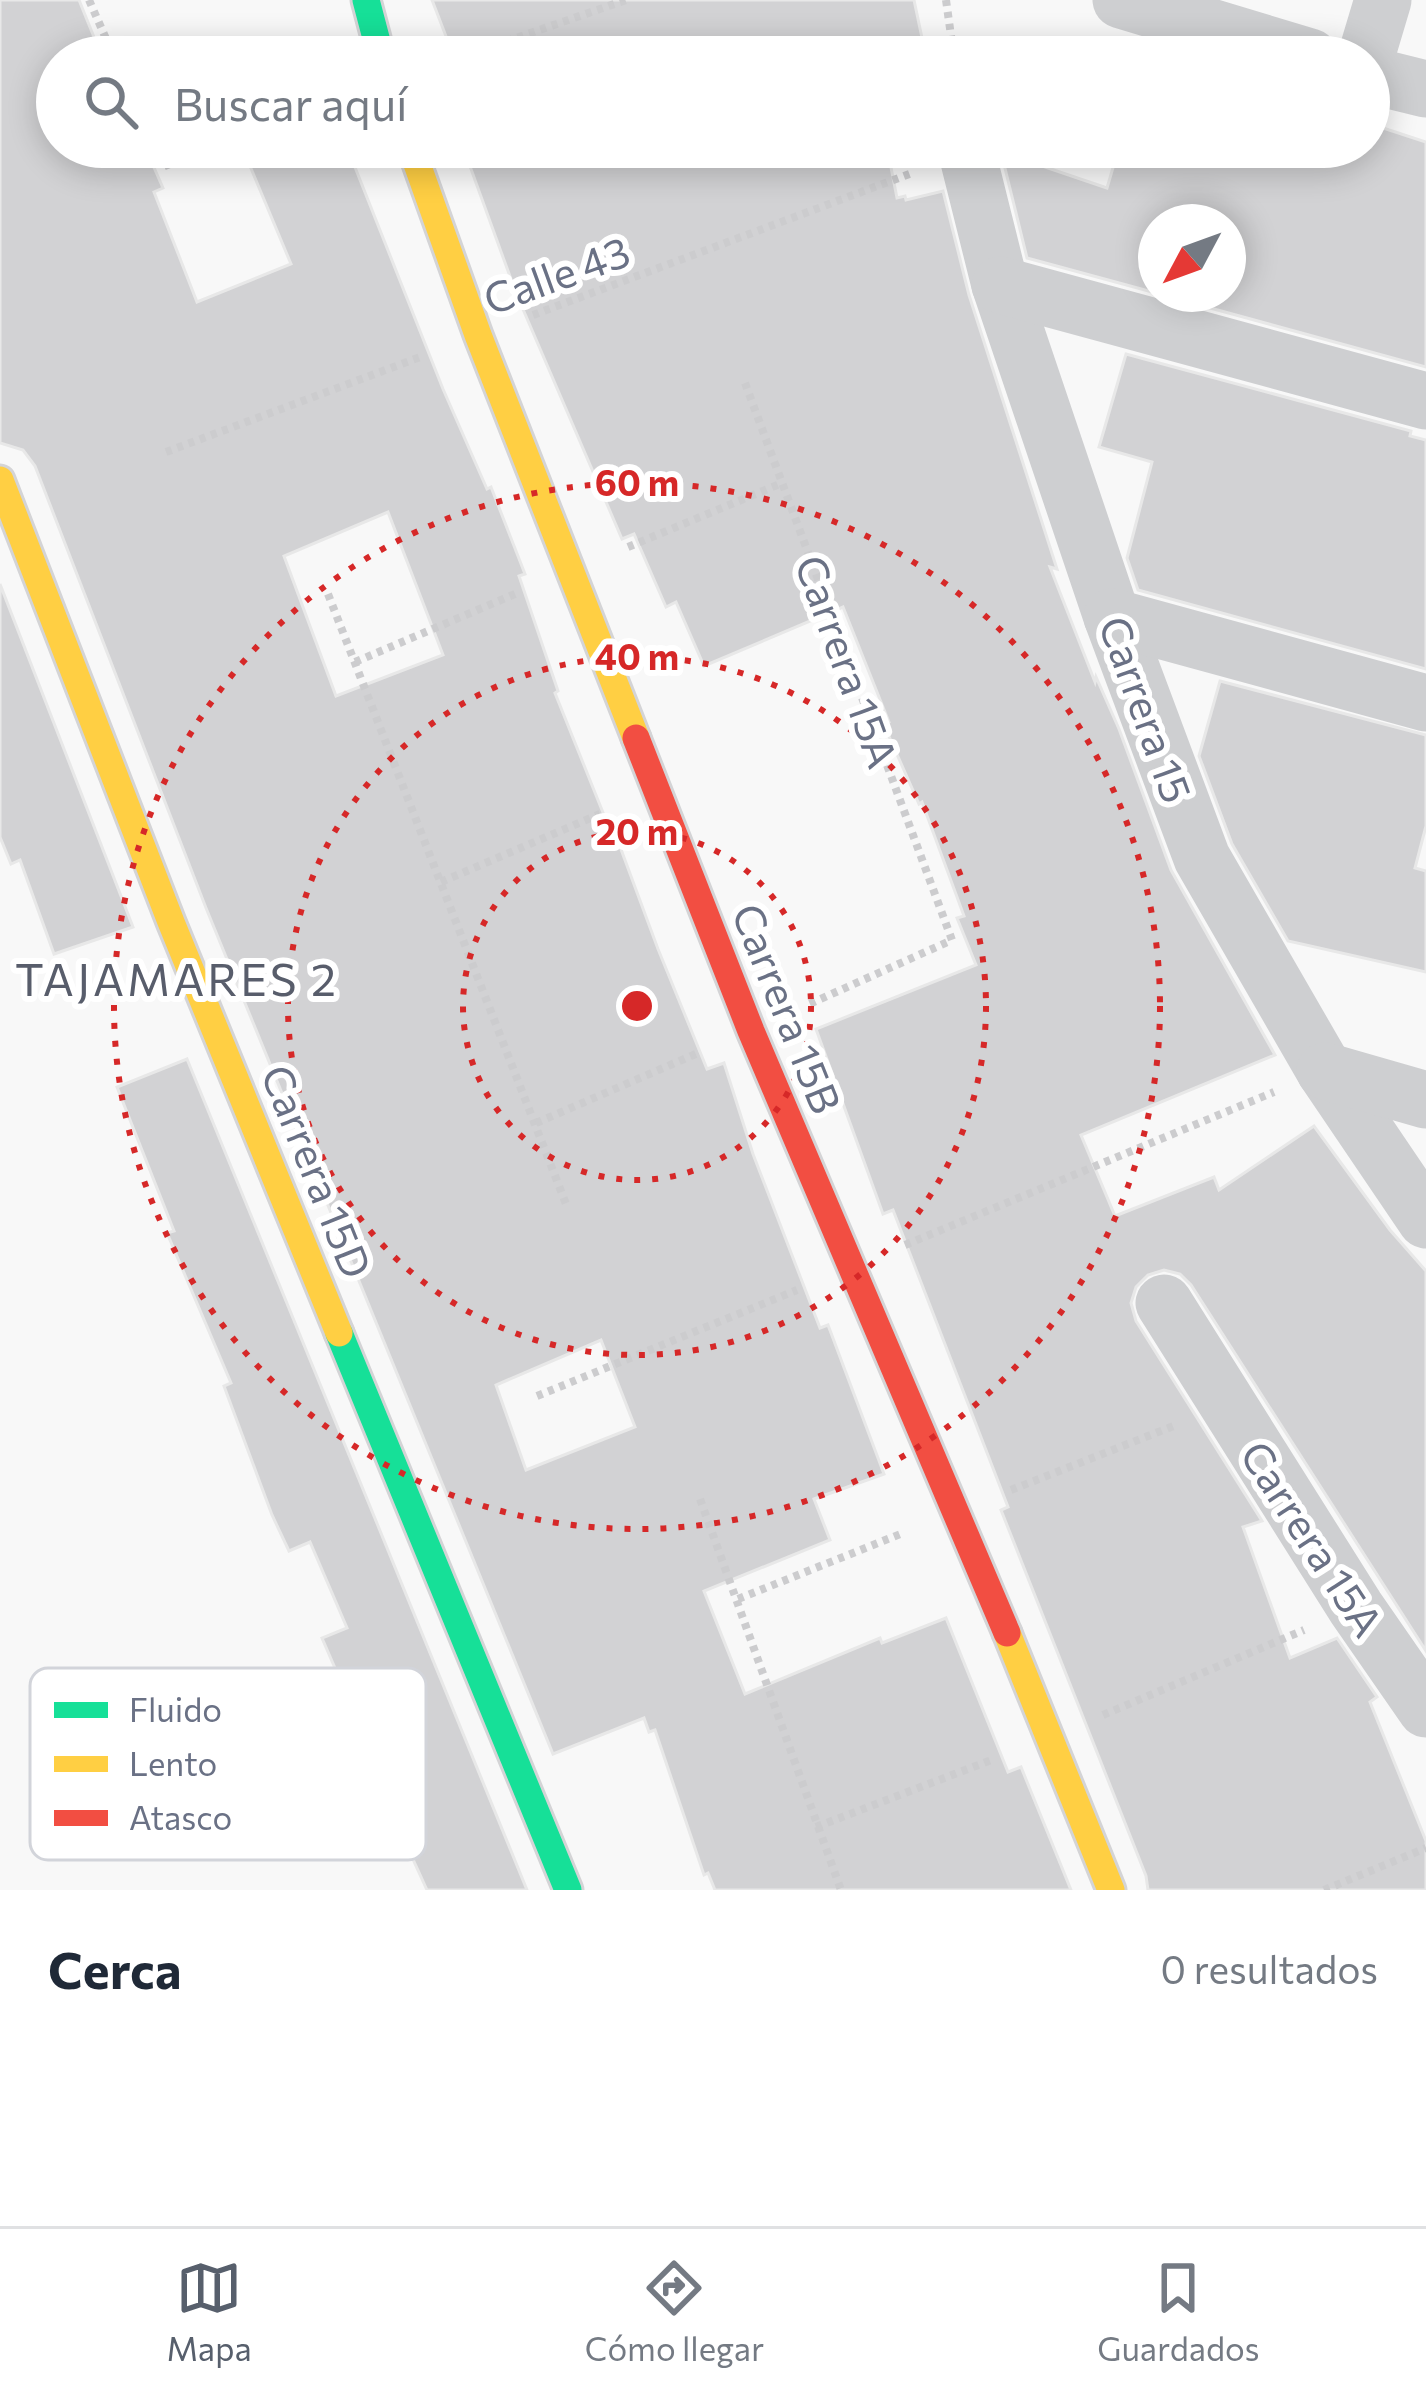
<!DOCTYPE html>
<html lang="es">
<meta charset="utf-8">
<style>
body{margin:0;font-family:Commissioner,sans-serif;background:#f2f2f3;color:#1f2937}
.compass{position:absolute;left:1138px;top:204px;width:108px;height:108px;border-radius:50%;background:#fff;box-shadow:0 6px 30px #0003;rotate:229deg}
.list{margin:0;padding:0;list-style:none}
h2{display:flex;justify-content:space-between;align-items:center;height:156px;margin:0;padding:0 48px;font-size:51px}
h2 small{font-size:39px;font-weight:400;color:#747a83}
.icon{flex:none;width:66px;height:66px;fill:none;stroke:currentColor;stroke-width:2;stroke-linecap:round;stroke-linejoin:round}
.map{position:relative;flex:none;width:1426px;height:1890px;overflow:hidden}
.search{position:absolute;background:#fff;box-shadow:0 6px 30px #0003;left:36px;right:36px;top:36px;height:132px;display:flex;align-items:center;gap:30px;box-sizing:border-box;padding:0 42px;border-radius:66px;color:#747a83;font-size:45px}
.sheet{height:336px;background:#fff}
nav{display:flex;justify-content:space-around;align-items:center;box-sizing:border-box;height:168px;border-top:3px solid #e0e1e3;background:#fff;font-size:33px;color:#747a83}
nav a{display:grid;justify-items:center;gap:6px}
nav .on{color:#575f6c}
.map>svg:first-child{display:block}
.building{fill:#d2d2d4;stroke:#e8e8e8;stroke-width:3;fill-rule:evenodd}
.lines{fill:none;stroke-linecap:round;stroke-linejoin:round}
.fast-casing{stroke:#d4d4d6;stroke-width:33}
.slow-casing{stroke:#d4d4d6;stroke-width:33}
.jam-casing{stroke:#d4d4d6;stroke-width:33}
.path{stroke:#ccccce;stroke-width:8;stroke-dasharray:6 6;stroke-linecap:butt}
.street{stroke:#cecfd1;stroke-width:57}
.fast{stroke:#16e098;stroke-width:27}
.slow{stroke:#ffcf43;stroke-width:27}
.jam{stroke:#f24e42;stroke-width:27}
.ring{fill:none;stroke:#d62828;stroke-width:6;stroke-dasharray:6 12}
.labels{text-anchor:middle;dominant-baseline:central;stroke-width:12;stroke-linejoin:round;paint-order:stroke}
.street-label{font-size:42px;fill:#6a7185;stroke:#fff}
.neighbourhood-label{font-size:45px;letter-spacing:3px;fill:#585d6b;stroke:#fff}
.key{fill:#fff;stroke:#d2d4da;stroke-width:3}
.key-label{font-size:33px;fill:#6a7185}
.centre{fill:#d62828;stroke:#fff;stroke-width:6}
.ring-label{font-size:36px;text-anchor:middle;font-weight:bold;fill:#d62828;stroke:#fff;stroke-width:12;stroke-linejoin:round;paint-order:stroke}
</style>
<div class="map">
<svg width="1426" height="1890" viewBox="0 0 1426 1890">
<rect width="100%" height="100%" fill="#f8f8f8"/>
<!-- building -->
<g class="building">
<path d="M 0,0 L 79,0 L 102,57 L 57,57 L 57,147 L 145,147 L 163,188 L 154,192 L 197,302 L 291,264 L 242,147 L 347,147 L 443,389 L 487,489 L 491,487 L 525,574 L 519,576 L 558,691 L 555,693 L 616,845 L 619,844 L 658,949 L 707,1069 L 724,1063 L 753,1154 L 820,1328 L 828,1325 L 884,1474 L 814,1499 L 830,1540 L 704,1591 L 745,1694 L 880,1638 L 882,1643 L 946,1618 L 1008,1772 L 1021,1767 L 1071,1890 L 715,1890 L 708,1873 L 704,1875 L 655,1730 L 649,1732 L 644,1718 L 553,1754 L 206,908 L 35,466 L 23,450 L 0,443 ZM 388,512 L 443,655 L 336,696 L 284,556 ZM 601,1340 L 635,1427 L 526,1470 L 496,1385 Z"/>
<polygon points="432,0 914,0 926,57 454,57"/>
<polygon points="1377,126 1426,142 1426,367 1159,294 1228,294 1228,222 1156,222 1156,293 1027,258 1001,152 1107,188 1119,147 1371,147"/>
<polygon points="463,147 887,147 897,198 905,196 906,200 943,191 969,295 1057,569 1050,567 1095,682 1096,677 1119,729 1171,870 1275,1055 1081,1135 1115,1216 1214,1177 1219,1190 1314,1126 1390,1230 1426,1271 1426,1651 1191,1285 1180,1274 1164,1270 1148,1275 1136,1287 1131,1303 1136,1321 1262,1521 1243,1527 1290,1658 1337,1638 1377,1697 1370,1702 1426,1841 1426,1890 1148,1890 1146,1876 1001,1510 1008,1507 893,1210 883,1214 816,1029 976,965 957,918 964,916 922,802 919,804 884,725 889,722 843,607 704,666 676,602 666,607 634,534 622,539 516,293"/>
<polygon points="1126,354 1411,431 1410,436 1426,440 1426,669 1138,590 1127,558 1152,462 1099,447"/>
<polygon points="0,584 133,927 54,954 20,860 11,864 0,837"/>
<polygon points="1220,681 1426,735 1426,826 1415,868 1426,871 1426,972 1288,941 1232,844 1199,756"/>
<polygon points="187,1059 527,1890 427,1890 390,1809 385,1811 366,1767 376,1763 322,1638 347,1628 310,1542 289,1551 272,1515 224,1386 231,1383 167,1233 174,1231 117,1087"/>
</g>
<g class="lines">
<defs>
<g id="fast">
<polyline points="366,0 381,57"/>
<polyline points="339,1333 568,1890"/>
</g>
<g id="slow">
<polyline points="411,147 478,335 636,738"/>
<polyline points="0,480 171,922 339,1333"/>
<polyline points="1007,1633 1111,1890"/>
</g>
<polyline id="jam" points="636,738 751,1031 1007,1633"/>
</defs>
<!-- fast casing -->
<use href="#fast" class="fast-casing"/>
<!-- slow casing -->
<use href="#slow" class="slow-casing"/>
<!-- jam casing -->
<use href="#jam" class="jam-casing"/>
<!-- path -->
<g class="path">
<polyline points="89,0 114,57"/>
<polyline points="946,0 954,57"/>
<polyline points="461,57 626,0"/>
<polyline points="154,147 162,167 216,147"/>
<polyline points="533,315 912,173"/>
<polyline points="745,383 952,940 805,1006"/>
<polyline points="166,452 423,356"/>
<polyline points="628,547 782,483"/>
<polyline points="328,594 566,1204"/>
<polyline points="355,662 515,594"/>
<polyline points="441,882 600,814"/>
<polyline points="536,1123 698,1053"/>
<polyline points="905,1245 1274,1092"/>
<polyline points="537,1396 797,1290"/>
<polyline points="1011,1490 1176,1425"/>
<polyline points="700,1499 841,1890"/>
<polyline points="738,1599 903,1533"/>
<polyline points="1103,1715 1304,1630"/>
<polyline points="816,1827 994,1759"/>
<polyline points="1324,1890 1426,1848"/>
</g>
<!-- street -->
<g class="street">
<polyline points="1121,0 1310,57"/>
<polyline points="1366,57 1383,0"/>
<polyline points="1369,75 1426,89"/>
<polyline points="967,153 1000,285 1112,617 1202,858 1325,1071 1426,1220"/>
<polyline points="1000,285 1426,401"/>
<polyline points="1112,617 1426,703"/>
<polyline points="1325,1071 1426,1100"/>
<polyline points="1164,1303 1356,1608 1426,1709"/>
</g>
<!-- fast -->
<use href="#fast" class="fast"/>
<!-- slow -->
<use href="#slow" class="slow"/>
<!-- jam -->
<use href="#jam" class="jam"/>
</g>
<!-- distance rings -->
<g class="ring">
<circle cx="637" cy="1006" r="174"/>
<circle cx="637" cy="1006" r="349"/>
<circle cx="637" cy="1006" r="523"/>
</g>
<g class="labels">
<!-- street labels -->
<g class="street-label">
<text transform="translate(556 274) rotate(-20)">Calle 43</text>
<text transform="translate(848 661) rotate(70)">Carrera 15A</text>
<text transform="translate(1147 709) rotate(70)">Carrera 15</text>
<text transform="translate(788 1008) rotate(68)">Carrera 15B</text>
<text transform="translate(318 1171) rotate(68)">Carrera 15D</text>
<text transform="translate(1313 1538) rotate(57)">Carrera 15A</text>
</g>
<!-- neighbourhood labels -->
<g class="neighbourhood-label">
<text x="177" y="977">TAJAMARES 2</text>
</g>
</g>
<!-- legend -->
<rect x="30" y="1668" width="396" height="192" rx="18" class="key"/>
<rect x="54" y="1702" width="54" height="16" fill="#16e098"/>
<rect x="54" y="1756" width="54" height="16" fill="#ffcf43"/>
<rect x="54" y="1810" width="54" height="16" fill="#f24e42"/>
<g class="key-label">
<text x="129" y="1722">Fluido</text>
<text x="129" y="1776">Lento</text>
<text x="129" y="1830">Atasco</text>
</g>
<circle cx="637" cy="1006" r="18" class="centre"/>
<g class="ring-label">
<text x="637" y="496">60 m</text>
<text x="637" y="670">40 m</text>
<text x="637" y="845">20 m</text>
</g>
</svg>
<svg class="compass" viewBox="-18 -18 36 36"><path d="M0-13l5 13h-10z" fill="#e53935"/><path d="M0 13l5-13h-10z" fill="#747a83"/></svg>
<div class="search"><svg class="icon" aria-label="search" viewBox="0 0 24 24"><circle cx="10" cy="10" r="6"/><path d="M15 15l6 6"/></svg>Buscar aquí</div>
</div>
<section class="sheet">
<h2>Cerca<small>0 resultados</small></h2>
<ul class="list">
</ul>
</section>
<nav>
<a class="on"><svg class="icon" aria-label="map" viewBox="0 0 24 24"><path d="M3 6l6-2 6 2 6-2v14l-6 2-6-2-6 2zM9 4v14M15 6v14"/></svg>Mapa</a>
<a><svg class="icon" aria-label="directions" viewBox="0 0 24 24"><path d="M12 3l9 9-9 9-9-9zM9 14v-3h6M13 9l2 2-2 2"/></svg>Cómo llegar</a>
<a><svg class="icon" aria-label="saved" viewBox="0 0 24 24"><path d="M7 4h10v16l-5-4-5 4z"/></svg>Guardados</a>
</nav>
